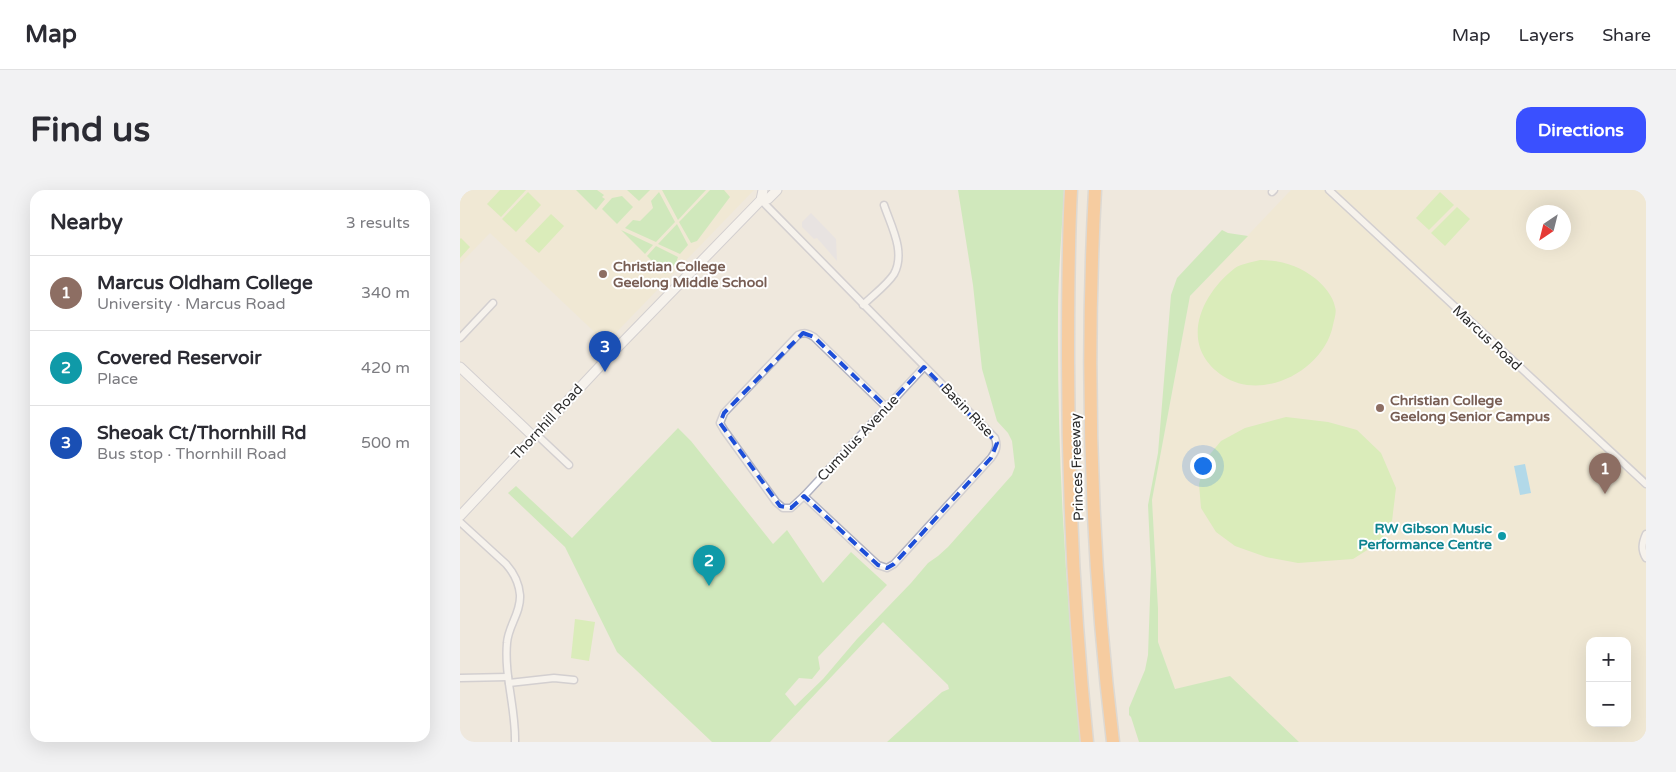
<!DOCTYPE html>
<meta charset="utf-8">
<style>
body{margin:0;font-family:"Varela Round",sans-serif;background:#f2f2f3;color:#2b2b33}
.controls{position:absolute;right:15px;bottom:15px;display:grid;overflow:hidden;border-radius:10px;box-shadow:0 5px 20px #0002}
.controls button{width:45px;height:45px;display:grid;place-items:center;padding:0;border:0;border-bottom:1px solid #e1e1e2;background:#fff;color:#2b2b33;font:25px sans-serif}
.compass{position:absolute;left:1066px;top:15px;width:45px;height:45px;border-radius:50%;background:#fff;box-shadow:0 5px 20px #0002;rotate:215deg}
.you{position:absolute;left:742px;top:275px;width:18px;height:18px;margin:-12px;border:4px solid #fff;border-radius:50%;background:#1a73e8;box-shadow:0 0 0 8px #1a73e833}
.badge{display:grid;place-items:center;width:32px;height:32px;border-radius:50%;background:#3a50ff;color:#fff;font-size:16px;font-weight:700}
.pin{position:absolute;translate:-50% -41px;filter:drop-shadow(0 1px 2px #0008)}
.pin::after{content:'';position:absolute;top:26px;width:18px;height:15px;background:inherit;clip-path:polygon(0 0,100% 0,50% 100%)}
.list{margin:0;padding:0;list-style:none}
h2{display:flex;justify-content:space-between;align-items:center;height:65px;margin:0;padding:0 20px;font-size:21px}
h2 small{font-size:16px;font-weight:400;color:#7c7c81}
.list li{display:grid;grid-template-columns:32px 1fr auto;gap:15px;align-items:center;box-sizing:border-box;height:75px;padding:0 20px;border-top:1px solid #e1e1e2}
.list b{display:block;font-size:19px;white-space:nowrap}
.list p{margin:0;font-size:16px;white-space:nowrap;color:#7c7c81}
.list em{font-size:16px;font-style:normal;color:#7c7c81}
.map{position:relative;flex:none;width:1186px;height:552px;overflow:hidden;border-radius:15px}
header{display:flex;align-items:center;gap:30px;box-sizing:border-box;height:70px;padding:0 25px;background:#fff;border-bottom:1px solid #e1e1e2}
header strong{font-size:24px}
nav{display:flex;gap:28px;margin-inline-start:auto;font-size:18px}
.intro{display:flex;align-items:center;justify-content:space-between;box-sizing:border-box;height:120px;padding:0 30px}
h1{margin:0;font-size:35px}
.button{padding:12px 22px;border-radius:15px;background:#3a50ff;color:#fff;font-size:18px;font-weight:700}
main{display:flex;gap:30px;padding:0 30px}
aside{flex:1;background:#fff;border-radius:15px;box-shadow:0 5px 20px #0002}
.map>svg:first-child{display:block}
.industrial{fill:#e1dee7}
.education{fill:#f1e8cb;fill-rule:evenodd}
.green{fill:#ace995}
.pitch{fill:#c1f190}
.water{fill:#68c8f8}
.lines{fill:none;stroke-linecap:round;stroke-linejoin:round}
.minor-casing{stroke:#b1b2c1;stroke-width:9}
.tertiary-casing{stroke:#b1b2c1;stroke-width:11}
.motorway-casing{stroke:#c8c8c8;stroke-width:15}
.minor{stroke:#fff;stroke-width:6}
.tertiary{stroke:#fff;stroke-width:9}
.motorway{stroke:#ffac58;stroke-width:12}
.marked{fill:none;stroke:#1d4ed8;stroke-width:4;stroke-dasharray:10 6;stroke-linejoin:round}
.education-dot{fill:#8d6e63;stroke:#fff;stroke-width:2}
.culture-dot{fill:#0f9aa8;stroke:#fff;stroke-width:2}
.labels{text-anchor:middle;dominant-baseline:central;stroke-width:4;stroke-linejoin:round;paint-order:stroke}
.education-label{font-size:14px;font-weight:bold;fill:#785e54;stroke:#fff;text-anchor:start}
.street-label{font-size:14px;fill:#2c2c2c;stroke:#fff}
.culture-label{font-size:14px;font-weight:bold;fill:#0d838f;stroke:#fff;text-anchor:end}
</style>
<header>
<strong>Map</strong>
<nav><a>Map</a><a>Layers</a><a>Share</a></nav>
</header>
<div class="intro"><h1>Find us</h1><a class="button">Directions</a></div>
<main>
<aside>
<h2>Nearby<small>3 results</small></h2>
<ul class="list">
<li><span class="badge" style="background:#8d6e63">1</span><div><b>Marcus Oldham College</b><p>University · Marcus Road</p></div><em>340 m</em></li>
<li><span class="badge" style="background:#0f9aa8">2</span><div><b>Covered Reservoir</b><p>Place</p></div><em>420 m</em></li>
<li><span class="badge" style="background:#1a4fb4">3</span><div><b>Sheoak Ct/Thornhill Rd</b><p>Bus stop · Thornhill Road</p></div><em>500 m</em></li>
</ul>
</aside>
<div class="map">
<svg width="1186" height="552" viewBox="0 0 1186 552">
<rect width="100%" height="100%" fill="#efe8dd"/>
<!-- industrial -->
<polygon class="industrial" points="351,23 376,49 377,71 357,48 354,49 342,37 342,32"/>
<!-- education -->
<g class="education">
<polygon points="0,0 294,0 146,153 30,43 0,74"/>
<path d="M 831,0 L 1186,0 L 1186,552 L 839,552 L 770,487 L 715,499 L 698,452 L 698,418 L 692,310 L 730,106 ZM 1074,22 L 1104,22 L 1104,52 L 1074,52 ZM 1130,451 L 1167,451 L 1167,533 L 1130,533 Z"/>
</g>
<!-- green -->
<g class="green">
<polygon points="116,0 137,0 144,5 142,7 145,9 136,20"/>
<polygon points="167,0 190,0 179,11"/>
<polygon points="202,0 246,0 218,30"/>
<polygon points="250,0 264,0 270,7 237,51 231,53 219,32"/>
<path d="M 498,0 L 604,0 C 602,42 598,83 598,125 C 597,267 606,410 621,552 L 427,552 L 482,502 L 489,499 L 488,495 L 423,432 L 310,552 L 252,552 L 157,462 L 105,357 L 48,303 L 56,296 L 112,348 L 218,238 L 231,251 L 313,354 L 327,340 L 363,393 L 391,362 L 427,395 L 358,467 L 360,479 L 352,489 L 339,488 L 325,504 L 335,516 L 363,489 L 397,449 L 451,393 L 468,373 L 478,366 L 488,357 L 552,285 L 555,277 L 552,251 L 548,243 L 537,231 L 522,179 L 513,95 Z"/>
<polygon points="199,2 215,32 196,52 165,38 173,30 180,31 193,18 191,11"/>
<polygon points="162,6 173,17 157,34 142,19 152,8"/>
<polygon points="217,34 228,55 220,64 198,54"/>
<polygon points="161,40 193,55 185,64"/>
<polygon points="762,40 768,43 788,46 730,106 692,310 698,418 698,452 715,499 770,486 839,552 679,552 671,527 669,525 669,518 685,480 688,465 691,379 688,315 698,263 711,105 717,88"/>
<polygon points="196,56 218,67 216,73 205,84 187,66"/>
</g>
<!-- pitch -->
<g class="pitch">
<polygon points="40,0 66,0 41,27 27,14"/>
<polygon points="68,2 81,15 56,42 42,29"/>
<polygon points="980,2 994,15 969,40 956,28"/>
<polygon points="997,17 1010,29 985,56 971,43"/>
<polygon points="91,24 104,36 79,63 65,51"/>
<polygon points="1,48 10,57 0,68 0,49"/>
<path d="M 800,70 C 821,70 840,76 856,89 C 864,96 873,106 875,117 C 877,122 874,130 873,135 C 864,181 802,212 763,186 C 718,156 740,105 775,78 C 781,74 793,72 800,70 Z"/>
<polygon points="826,227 868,232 897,240 921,263 936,298 932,331 920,352 893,369 838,373 806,367 775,356 756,342 741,318 739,294 746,269 761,251 785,238"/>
<polygon points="115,429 135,432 129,471 111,468"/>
</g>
<!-- water -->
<polygon class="water" points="1065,274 1071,303 1060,305 1054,276"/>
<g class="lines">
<defs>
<g id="minor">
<polyline points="869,0 1186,294"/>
<polyline points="812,2 814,0"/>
<path d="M 301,10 L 535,248 C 538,256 536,261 531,268 L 434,374 L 427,378 L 418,375 L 344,306"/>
<path d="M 403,115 C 413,105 427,95 434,84 C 446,62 431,36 424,15"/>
<polyline points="0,148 33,113"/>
<path d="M 426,217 L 354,147 C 348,143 344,142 338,145 L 264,223 L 260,233 L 264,240 L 316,312 L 323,318 L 331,318 L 344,306 L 464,177"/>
<polyline points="76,244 109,275"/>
<path d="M 0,332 L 46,374 C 54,383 59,393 60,405 C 61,423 48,436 47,453 C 44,486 56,519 55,552"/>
<path d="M 1186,344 C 1182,353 1181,360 1186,368"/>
<polyline points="0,488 48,487"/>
<polyline points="49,493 94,488 114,490"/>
</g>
<g id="tertiary">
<polyline points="301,10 308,9 317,0"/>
<polyline points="0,177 74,247"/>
<polyline points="0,326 157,158 301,10 303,0"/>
</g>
<g id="motorway">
<path d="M 611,0 C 608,57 608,114 608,170 C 608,298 614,425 627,552"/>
<path d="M 635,0 C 625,184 631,369 653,552"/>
</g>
</defs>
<!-- minor casing -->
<use href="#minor" class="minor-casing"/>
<!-- tertiary casing -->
<use href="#tertiary" class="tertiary-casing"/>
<!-- motorway casing -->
<use href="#motorway" class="motorway-casing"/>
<!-- minor -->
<use href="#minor" class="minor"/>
<!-- tertiary -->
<use href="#tertiary" class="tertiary"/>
<!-- motorway -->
<use href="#motorway" class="motorway"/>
</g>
<!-- marked area -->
<path d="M0 0H1186V552H0ZM 343,143 L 354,147 L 426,217 L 464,177 L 537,253 L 531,268 L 434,374 L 427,378 L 418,375 L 344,306 L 331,318 L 320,316 L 260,233 L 264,223 Z" fill="#efe8dd" fill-opacity=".55" fill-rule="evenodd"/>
<path class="marked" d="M 343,143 L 354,147 L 426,217 L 464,177 L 537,253 L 531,268 L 434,374 L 427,378 L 418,375 L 344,306 L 331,318 L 320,316 L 260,233 L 264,223 Z"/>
<!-- markers -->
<g class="education-dot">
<circle cx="143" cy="84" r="5"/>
<circle cx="920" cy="218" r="5"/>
</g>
<circle class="culture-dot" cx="1042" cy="346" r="5"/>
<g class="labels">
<!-- education labels -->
<g class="education-label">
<text x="153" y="76">Christian College<tspan x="153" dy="16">Geelong Middle School</tspan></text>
<text x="930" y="210">Christian College<tspan x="930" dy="16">Geelong Senior Campus</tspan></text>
</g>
<!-- street labels -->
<g class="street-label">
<text transform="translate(1027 148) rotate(43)">Marcus Road</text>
<text transform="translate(507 220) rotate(46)">Basin Rise</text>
<text transform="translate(87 232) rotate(-47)">Thornhill Road</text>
<text transform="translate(398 248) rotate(-47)">Cumulus Avenue</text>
<text transform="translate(617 277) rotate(-92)">Princes Freeway</text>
</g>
<!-- culture labels -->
<g class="culture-label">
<text x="1032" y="338">RW Gibson Music<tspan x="1032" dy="16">Performance Centre</tspan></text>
</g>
</g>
</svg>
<div class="controls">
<button>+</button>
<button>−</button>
</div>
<svg class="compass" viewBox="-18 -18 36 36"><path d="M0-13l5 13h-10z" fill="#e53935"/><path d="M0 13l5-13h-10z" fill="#7c7c81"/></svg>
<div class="you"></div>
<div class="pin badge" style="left:1145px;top:304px;background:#8d6e63">1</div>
<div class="pin badge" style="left:249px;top:396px;background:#0f9aa8">2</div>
<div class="pin badge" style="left:145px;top:182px;background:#1a4fb4">3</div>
</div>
</main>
